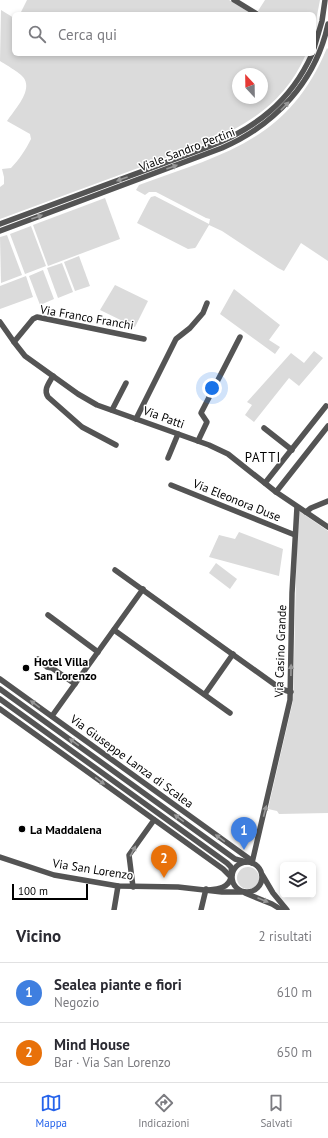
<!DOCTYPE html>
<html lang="it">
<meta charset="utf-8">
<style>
body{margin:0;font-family:"PT Sans",sans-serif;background:#f7f7f7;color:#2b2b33}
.controls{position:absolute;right:12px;bottom:12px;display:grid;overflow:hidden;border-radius:6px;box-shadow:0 2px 6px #0003}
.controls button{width:36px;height:36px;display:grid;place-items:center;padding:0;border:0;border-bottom:1px solid #e1e1e2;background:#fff;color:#2b2b33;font:20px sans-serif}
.compass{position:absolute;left:232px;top:68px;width:36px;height:36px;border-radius:50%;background:#fff;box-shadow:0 2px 6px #0003;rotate:338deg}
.scale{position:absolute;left:12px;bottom:10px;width:76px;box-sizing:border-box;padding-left:4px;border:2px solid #000;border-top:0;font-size:11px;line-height:14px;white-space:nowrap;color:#000;-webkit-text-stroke:3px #fff;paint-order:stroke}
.you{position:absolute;left:212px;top:388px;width:14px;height:14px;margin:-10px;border:3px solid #fff;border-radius:50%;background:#1a73e8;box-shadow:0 0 0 6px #1a73e833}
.badge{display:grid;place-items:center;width:26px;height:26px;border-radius:50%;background:#2563eb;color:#fff;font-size:13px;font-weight:700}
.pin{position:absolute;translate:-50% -33px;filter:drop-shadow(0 1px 2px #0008)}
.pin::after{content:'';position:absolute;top:21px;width:14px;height:12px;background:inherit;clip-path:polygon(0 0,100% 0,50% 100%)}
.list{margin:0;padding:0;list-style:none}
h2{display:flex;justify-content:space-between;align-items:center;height:52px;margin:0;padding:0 16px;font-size:17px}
h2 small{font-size:13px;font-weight:400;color:#7c7c81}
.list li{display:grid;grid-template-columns:26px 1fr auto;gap:12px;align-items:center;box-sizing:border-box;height:60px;padding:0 16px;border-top:1px solid #e1e1e2}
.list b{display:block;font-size:15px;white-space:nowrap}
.list p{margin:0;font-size:13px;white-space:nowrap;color:#7c7c81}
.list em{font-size:13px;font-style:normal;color:#7c7c81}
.icon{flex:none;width:22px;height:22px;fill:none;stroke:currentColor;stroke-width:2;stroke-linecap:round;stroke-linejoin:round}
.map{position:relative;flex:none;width:328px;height:910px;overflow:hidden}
.search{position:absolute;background:#fff;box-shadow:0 2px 6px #0003;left:12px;right:12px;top:12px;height:44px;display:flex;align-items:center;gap:10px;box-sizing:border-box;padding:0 14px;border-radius:6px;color:#7c7c81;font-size:15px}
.sheet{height:172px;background:#fff}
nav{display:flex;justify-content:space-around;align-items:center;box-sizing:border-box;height:56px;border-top:1px solid #e1e1e2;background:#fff;font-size:11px;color:#7c7c81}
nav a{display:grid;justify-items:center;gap:2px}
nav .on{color:#2563eb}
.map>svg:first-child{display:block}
.green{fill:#dbdbdb;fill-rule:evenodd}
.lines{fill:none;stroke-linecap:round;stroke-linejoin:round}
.minor{stroke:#545454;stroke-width:5.5}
.oneway{fill:#989898}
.poi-dot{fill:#000;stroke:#fff;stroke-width:1.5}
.labels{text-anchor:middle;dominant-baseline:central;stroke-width:3;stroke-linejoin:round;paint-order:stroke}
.street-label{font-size:12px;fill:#000;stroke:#fff}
.poi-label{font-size:12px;font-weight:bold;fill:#000;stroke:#fff;text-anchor:start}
.neighbourhood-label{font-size:13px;letter-spacing:1px;fill:#000;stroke:#fff}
</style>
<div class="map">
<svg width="328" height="910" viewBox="0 0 328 910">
<rect width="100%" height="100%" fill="#fff"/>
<!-- green -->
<g class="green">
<polygon points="27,0 229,0 252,14 20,14"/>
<polygon points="265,0 320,0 314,31 314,14 264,14 258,11"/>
<path d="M 1,10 L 14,18 L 14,54 L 306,54 C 286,101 251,123 206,143 L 0,219 L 0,187 L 4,184 L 4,177 L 2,169 L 11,168 C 19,160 26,149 31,139 L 30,134 L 7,121 C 14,110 34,90 23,77 C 20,73 5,64 0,61 ZM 238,74 L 262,74 L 262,98 L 238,98 Z"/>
<path d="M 327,48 L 328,49 L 328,261 L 301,243 L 284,271 L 278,268 L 222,231 L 209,225 L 196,247 L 195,248 L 188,249 L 137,223 L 149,200 L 151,197 L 155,196 L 209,224 L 210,219 L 206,218 L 156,192 L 149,192 L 145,195 L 136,190 L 139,185 C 224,154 289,140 327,48 Z"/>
<polygon points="105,198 120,239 48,266 33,225"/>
<polygon points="31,226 46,266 25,274 10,234"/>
<polygon points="7,235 22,275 1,283 0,237"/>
<polygon points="79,256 90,286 75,291 64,262"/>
<polygon points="62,263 73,292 58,298 47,268"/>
<polygon points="43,270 54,299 40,305 29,276"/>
<polygon points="26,276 33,297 0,309 0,286"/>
<polygon points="115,285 148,301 135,327 100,310"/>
<polygon points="234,289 280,325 269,340 280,347 275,354 220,314"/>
<polygon points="314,351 323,358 299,386 289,378 254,422 245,415 252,405 247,402 291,353 304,363"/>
<polygon points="299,511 328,531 328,813 279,814 277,811 268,809 293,701 297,537"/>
<polygon points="239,532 283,549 279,576 209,557 219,535 235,539"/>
<polygon points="216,563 237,579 230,589 209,573"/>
<circle cx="248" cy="878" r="11"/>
</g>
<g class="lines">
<!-- minor -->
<g class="minor">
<polyline points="234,0 257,14"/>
<polyline points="314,48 322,21 325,0"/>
<path d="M 0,224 L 208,147 C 255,129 291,101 312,54"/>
<path d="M 0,231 L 222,148 C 275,125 316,81 328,24"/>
<polyline points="0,322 14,342 25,356 78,394 97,405 209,445 228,454 276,492 328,527"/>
<polyline points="14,342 33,319 37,317 144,339"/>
<path d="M 53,376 C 49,383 43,390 48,397 L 82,427 L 116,445"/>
<polyline points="112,410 126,383"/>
<polyline points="136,419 176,339 190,328 203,313 207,303"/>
<polyline points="264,428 292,450"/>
<polyline points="198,441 207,422 201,413 240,337"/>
<polyline points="168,458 178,434"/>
<polyline points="265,483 326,406"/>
<polyline points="171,485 295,535"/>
<polyline points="276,492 328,426"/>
<polyline points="306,512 311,508 328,501"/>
<polyline points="115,570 281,689 291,692"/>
<polyline points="48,615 98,652"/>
<polyline points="114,630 230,713"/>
<polyline points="38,659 47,667 52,668 75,684"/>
<polyline points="0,679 251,860"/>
<polyline points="0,689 235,859 246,862"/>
<polyline points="205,694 233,654"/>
<polyline points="0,699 227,863 231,867 232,874"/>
<path d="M 0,709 L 223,869 L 231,877 C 229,888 218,889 208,890"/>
<polyline points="52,716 143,589"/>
<polyline points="0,857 54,875 118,886 178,887 222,892 242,892"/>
<circle cx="247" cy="877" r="15"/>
<polyline points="252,863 290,700 292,593 297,507"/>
<polyline points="263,876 273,893 287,910"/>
<polyline points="133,887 129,855 154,820"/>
<polyline points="245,893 272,904 282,910"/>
<polyline points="114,910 118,886"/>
<polyline points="201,910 206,889"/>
</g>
</g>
<!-- one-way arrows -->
<defs><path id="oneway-solid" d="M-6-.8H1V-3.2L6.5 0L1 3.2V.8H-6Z"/></defs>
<g class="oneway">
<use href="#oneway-solid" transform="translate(285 106) rotate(-46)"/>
<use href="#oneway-solid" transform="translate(172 167) rotate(-20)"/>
<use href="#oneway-solid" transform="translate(122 179) rotate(160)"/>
<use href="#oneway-solid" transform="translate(37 217) rotate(-20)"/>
<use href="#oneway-solid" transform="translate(291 670) rotate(-89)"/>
<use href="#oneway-solid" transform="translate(35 704) rotate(-144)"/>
<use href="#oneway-solid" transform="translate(74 742) rotate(-144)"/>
<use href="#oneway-solid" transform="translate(100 781) rotate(36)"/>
<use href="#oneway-solid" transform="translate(265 811) rotate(-75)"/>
<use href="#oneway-solid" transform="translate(179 818) rotate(-144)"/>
<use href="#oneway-solid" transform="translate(220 838) rotate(-144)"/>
<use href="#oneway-solid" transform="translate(133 851) rotate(-62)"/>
<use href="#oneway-solid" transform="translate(263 900) rotate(23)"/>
</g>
<!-- markers -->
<g class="poi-dot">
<circle cx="26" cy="668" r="4"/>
<circle cx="22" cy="829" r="4"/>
</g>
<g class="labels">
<!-- street labels -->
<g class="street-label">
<text transform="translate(187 149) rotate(-21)">Viale Sandro Pertini</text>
<text transform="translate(87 317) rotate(10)">Via Franco Franchi</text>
<text transform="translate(164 417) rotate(20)">Via Patti</text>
<text transform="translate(237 500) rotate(22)">Via Eleonora Duse</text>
<text transform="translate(280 651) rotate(-88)">Via Casino Grande</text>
<text transform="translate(132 761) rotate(36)">Via Giuseppe Lanza di Scalea</text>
<text transform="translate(93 869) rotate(9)">Via San Lorenzo</text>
</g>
<!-- poi labels -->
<g class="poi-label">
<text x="34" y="661">Hotel Villa<tspan x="34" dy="14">San Lorenzo</tspan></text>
<text x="30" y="829">La Maddalena</text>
</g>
<!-- neighbourhood labels -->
<g class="neighbourhood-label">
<text x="263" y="457">PATTI</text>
</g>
</g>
</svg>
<div class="controls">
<button><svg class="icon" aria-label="layers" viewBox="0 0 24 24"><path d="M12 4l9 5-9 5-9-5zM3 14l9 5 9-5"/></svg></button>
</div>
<svg class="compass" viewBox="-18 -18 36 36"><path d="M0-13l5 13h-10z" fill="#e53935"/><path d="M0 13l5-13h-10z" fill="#7c7c81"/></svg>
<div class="scale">100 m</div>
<div class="you"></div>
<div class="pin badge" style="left:244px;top:850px;background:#3f7fe0">1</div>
<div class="pin badge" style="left:164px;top:878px;background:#e8710a">2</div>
<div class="search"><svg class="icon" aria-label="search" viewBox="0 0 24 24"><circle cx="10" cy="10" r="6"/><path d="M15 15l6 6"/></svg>Cerca qui</div>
</div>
<section class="sheet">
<h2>Vicino<small>2 risultati</small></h2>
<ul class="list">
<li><span class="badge" style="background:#3f7fe0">1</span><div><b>Sealea piante e fiori</b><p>Negozio</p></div><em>610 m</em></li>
<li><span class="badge" style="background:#e8710a">2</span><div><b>Mind House</b><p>Bar · Via San Lorenzo</p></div><em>650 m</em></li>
</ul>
</section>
<nav>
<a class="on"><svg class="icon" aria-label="map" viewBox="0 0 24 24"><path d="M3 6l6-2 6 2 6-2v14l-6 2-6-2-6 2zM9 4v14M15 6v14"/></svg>Mappa</a>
<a><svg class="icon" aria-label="directions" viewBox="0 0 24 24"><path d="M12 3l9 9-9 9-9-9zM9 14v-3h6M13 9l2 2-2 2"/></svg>Indicazioni</a>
<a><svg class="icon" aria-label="saved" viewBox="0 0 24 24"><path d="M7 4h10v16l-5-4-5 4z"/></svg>Salvati</a>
</nav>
